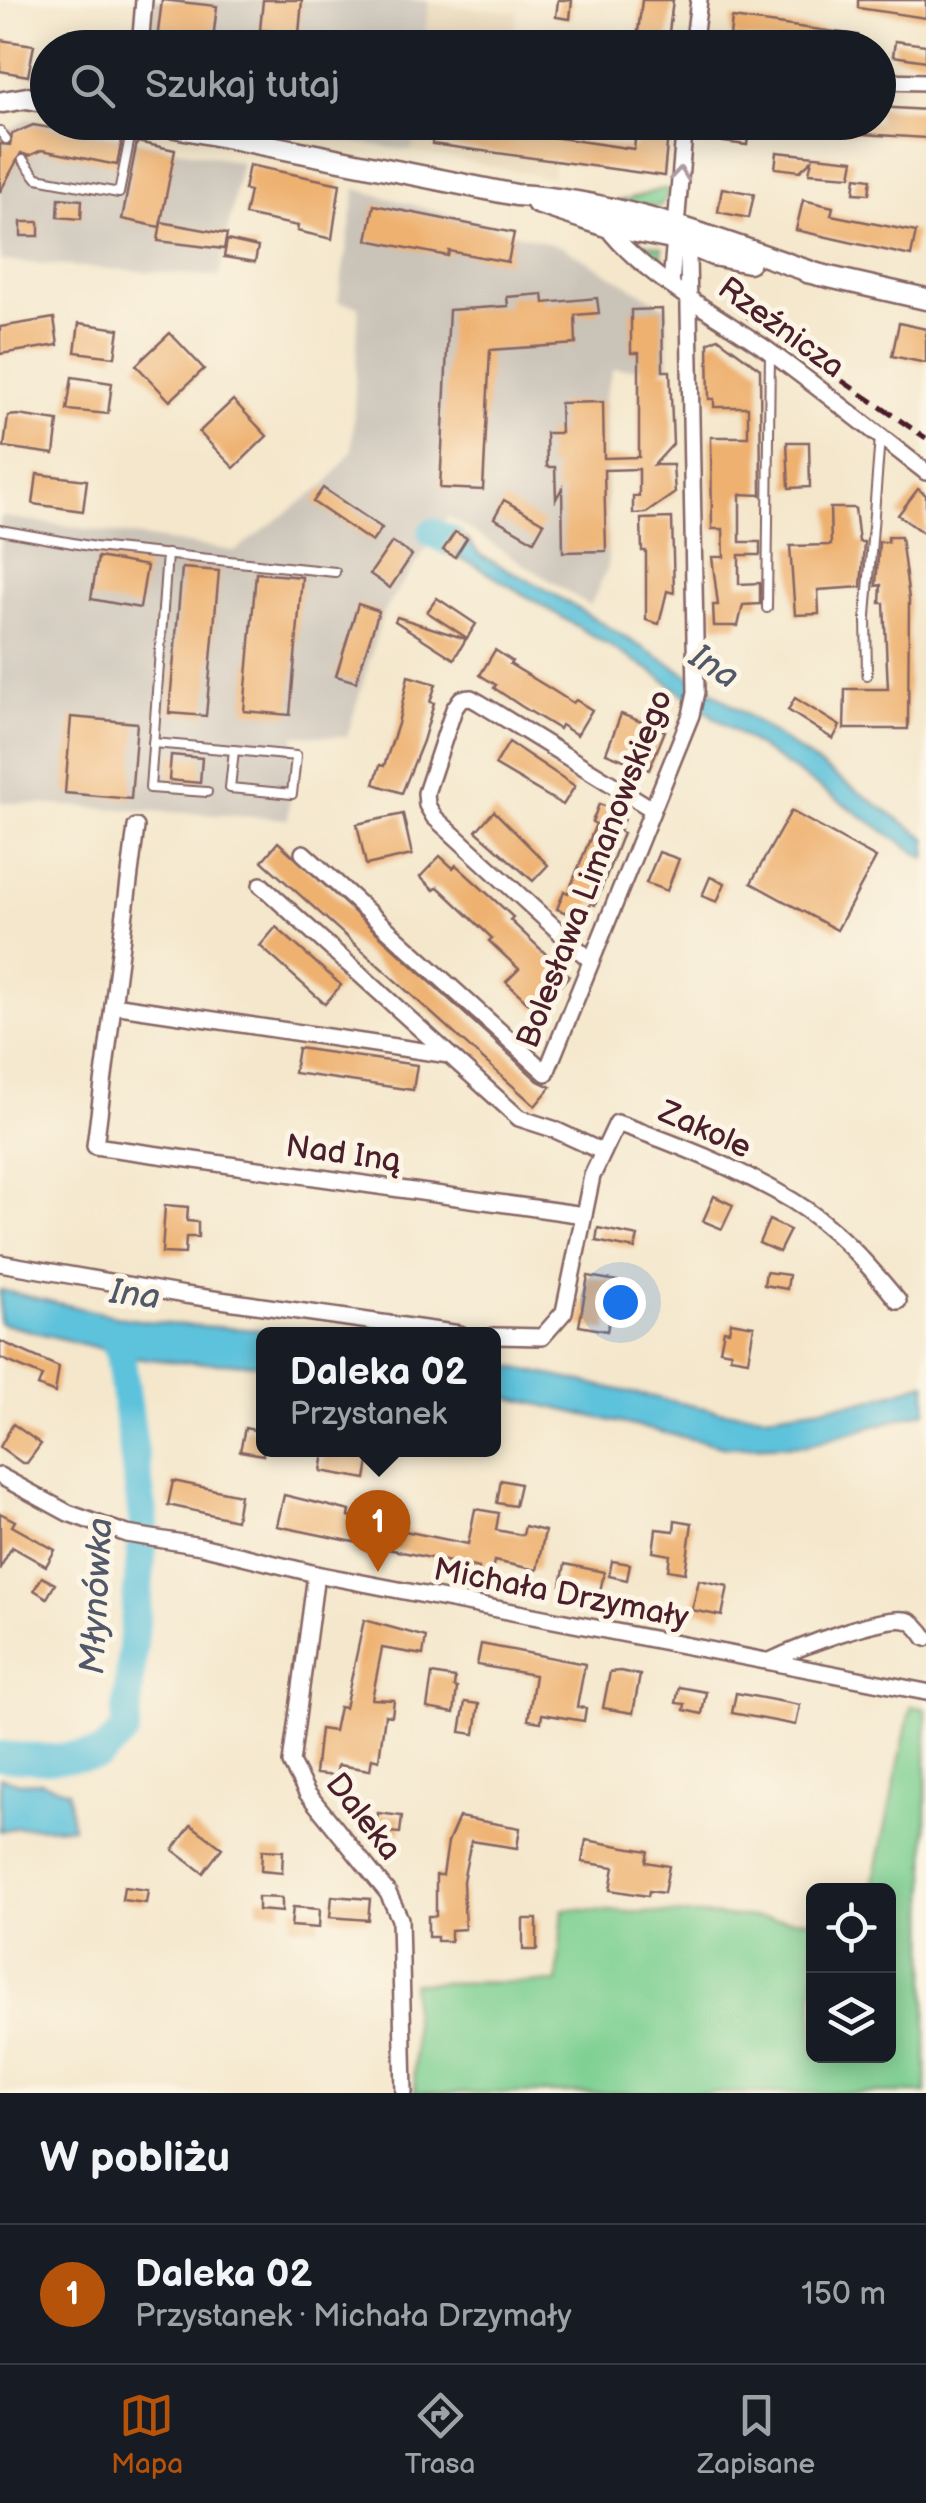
<!DOCTYPE html>
<html lang="pl">
<meta charset="utf-8">
<style>
body{margin:0;font-family:"Balsamiq Sans",sans-serif;background:#20242c;color:#f1f3f6}
.controls{position:absolute;right:30px;bottom:30px;display:grid;overflow:hidden;border-radius:15px;box-shadow:0 5px 25px #0003}
.controls button{width:90px;height:90px;display:grid;place-items:center;padding:0;border:0;border-bottom:2px solid #363941;background:#171b24;color:#f1f3f6;font:50px sans-serif}
.you{position:absolute;left:620px;top:1302px;width:35px;height:35px;margin:-25px;border:8px solid #fff;border-radius:50%;background:#1a73e8;box-shadow:0 0 0 15px #1a73e833}
.badge{display:grid;place-items:center;width:65px;height:65px;border-radius:50%;background:#b45309;color:#fff;font-size:32px;font-weight:700}
.pin{position:absolute;translate:-50% -82px;filter:drop-shadow(0 2px 5px #0008)}
.pin::after{content:'';position:absolute;top:52px;width:35px;height:30px;background:inherit;clip-path:polygon(0 0,100% 0,50% 100%)}
.popup{position:absolute;left:256px;top:1327px;width:245px;height:130px;box-sizing:border-box;display:grid;place-content:center;border-radius:15px;background:#171b24;filter:drop-shadow(0 2px 8px #0005);font-size:32px;white-space:nowrap;color:#9ea1a6}
.popup b{font-size:38px;color:#f1f3f6}
.popup::after{content:'';position:absolute;left:50%;top:100%;margin-left:-20px;border:20px solid transparent;border-top-color:#171b24}
.list{margin:0;padding:0;list-style:none}
h2{display:flex;justify-content:space-between;align-items:center;height:130px;margin:0;padding:0 40px;font-size:42px}
h2 small{font-size:32px;font-weight:400;color:#9ea1a6}
.list li{display:grid;grid-template-columns:65px 1fr auto;gap:30px;align-items:center;box-sizing:border-box;height:140px;padding:0 40px;border-top:2px solid #363941}
.list b{display:block;font-size:38px;white-space:nowrap}
.list p{margin:0;font-size:32px;white-space:nowrap;color:#9ea1a6}
.list em{font-size:32px;font-style:normal;color:#9ea1a6}
.icon{flex:none;width:55px;height:55px;fill:none;stroke:currentColor;stroke-width:2;stroke-linecap:round;stroke-linejoin:round}
.map{position:relative;flex:none;width:926px;height:2093px;overflow:hidden}
.search{position:absolute;background:#171b24;box-shadow:0 5px 25px #0003;left:30px;right:30px;top:30px;height:110px;display:flex;align-items:center;gap:25px;box-sizing:border-box;padding:0 35px;border-radius:55px;color:#9ea1a6;font-size:38px}
.sheet{height:270px;background:#171b24}
nav{display:flex;justify-content:space-around;align-items:center;box-sizing:border-box;height:140px;border-top:2px solid #363941;background:#171b24;font-size:28px;color:#9ea1a6}
nav a{display:grid;justify-items:center;gap:5px}
nav .on{color:#b45309}
.map>svg:first-child{display:block}
.built{fill:#ead9ba}
.industrial{fill:#cac3b8}
.green{fill:#7ccf91;stroke:#63775e;stroke-width:2.5}
.water{fill:#5dc2db;stroke:#547083;stroke-width:2.5}
.lines{fill:none;stroke-linecap:round;stroke-linejoin:round}
.river{stroke:#5dc2db;stroke-width:30}
.building{fill:#eeb16f}
.service-casing{stroke:#866563;stroke-width:12}
.minor-casing{stroke:#866563;stroke-width:20}
.tertiary-casing{stroke:#866563;stroke-width:25}
.service{stroke:#fff;stroke-width:8}
.minor{stroke:#fff;stroke-width:15}
.tertiary{stroke:#fff;stroke-width:20}
.rail{stroke:#4a1f2b;stroke-width:5;stroke-dasharray:15 8;stroke-linecap:butt}
.oneway{stroke:#ae9aa0}
.labels{text-anchor:middle;dominant-baseline:central;stroke-width:10;stroke-linejoin:round;paint-order:stroke}
.street-label{font-size:32px;fill:#4a1f2b;stroke:#fcf5e5}
.water-label{font-size:35px;font-style:italic;fill:#515869;stroke:#fcf5e5}
</style>
<div class="map">
<svg width="926" height="2093" viewBox="0 0 926 2093">
<rect width="100%" height="100%" fill="#fcf5e5"/>
<filter id="ink" filterUnits="userSpaceOnUse"><feTurbulence type="fractalNoise" baseFrequency=".01" numOctaves="2"/><feDisplacementMap in="SourceGraphic" scale="20" xChannelSelector="R" yChannelSelector="G"/><feConvolveMatrix kernelMatrix="1 2 1 2 8 2 1 2 1" color-interpolation-filters="sRGB"/></filter>
<filter id="wash" filterUnits="userSpaceOnUse"><feTurbulence type="fractalNoise" baseFrequency=".0048" numOctaves="4" result="noise"/><feDisplacementMap in="SourceGraphic" scale="40" xChannelSelector="R" yChannelSelector="G"/><feGaussianBlur stdDeviation="2.25" result="paint"/><feColorMatrix in="noise" values="0 0 0 0 0 0 0 0 0 0 0 0 0 0 0 0 0 1.4 0 .05"/><feComposite in="paint" operator="in"/></filter>
<g filter="url(#wash)">
<rect width="100%" height="100%" fill="#f4e7cc"/>
<!-- built -->
<g class="built">
<polygon points="429,4 517,12 514,47 424,48"/>
<polygon points="416,123 558,123 552,178 412,151"/>
</g>
<!-- industrial -->
<g class="industrial">
<polygon points="146,0 429,0 424,48 151,47 153,2"/>
<polygon points="27,119 241,162 219,277 0,261 0,136"/>
<polygon points="224,123 416,122 416,123 412,151"/>
<polygon points="356,189 563,247 666,307 668,367 613,369 605,396 608,567 590,606 448,516 383,613 347,737 295,735 288,819 0,802 0,516 235,551 327,483 352,451 359,306 338,302"/>
</g>
<!-- green -->
<g class="green">
<polygon points="663,189 672,190 659,207 617,202"/>
<polygon points="626,240 662,247 662,267 659,267"/>
<polygon points="911,1706 926,1709 926,2093 415,2093 412,1983 557,1982 563,1909 813,1920 814,2056 888,2056 888,1890 872,1890"/>
</g>
<!-- water -->
<g class="water">
<polygon points="467,539 480,555 545,589 688,675 926,838 926,859 714,717 655,673 473,564 456,557"/>
<polygon points="0,1290 124,1318 169,1324 322,1334 263,1334 263,1364 177,1362 134,1357 0,1323"/>
<polygon points="493,1363 718,1411 767,1415 866,1401 926,1383 926,1411 808,1445 727,1447 493,1394"/>
<path d="M 0,1777 L 20,1783 L 41,1782 L 68,1791 L 72,1827 C 47,1830 24,1823 0,1831 Z"/>
</g>
<g class="lines">
<!-- river -->
<g class="river">
<polyline points="433,533 450,541"/>
<polyline points="0,1756 46,1759 100,1755 125,1731 144,1525 120,1354 112,1333"/>
</g>
</g>
<g id="blocks">
<!-- building -->
<g class="building">
<polygon points="162,0 217,6 212,48 156,48"/>
<polygon points="263,0 302,0 299,34 260,30"/>
<polygon points="558,0 572,0 570,19 556,17"/>
<polygon points="642,0 673,0 667,48 636,48"/>
<polygon points="858,0 926,0 926,18 858,8"/>
<polygon points="732,18 858,35 856,48 808,48 730,36"/>
<polygon points="0,40 34,45 28,76 0,71"/>
<polygon points="895,41 926,45 926,61 893,56"/>
<polygon points="878,107 926,110 926,138 846,133 846,122 878,122"/>
<polygon points="434,122 547,122 545,136 634,149 637,122 669,122 664,176 432,144"/>
<polygon points="726,122 750,122 747,145 723,142"/>
<polygon points="33,125 122,140 117,165 42,150 29,156 21,153 0,192 0,144 10,145 12,134"/>
<polygon points="137,142 175,150 160,227 122,219"/>
<polygon points="777,152 854,160 851,176 809,173 812,160 800,171 775,168"/>
<polygon points="249,165 340,184 332,239 297,231 298,226 245,215 250,191 244,190"/>
<polygon points="856,177 871,179 869,194 854,193"/>
<polygon points="722,188 754,194 749,218 718,212"/>
<polygon points="59,198 82,200 81,219 58,217"/>
<polygon points="803,200 833,207 831,215 916,232 911,256 796,230"/>
<polygon points="374,205 514,233 508,262 449,251 448,256 367,240"/>
<rect x="21" y="222" width="18" height="14"/>
<polygon points="161,222 227,234 224,249 158,241"/>
<polygon points="227,240 258,247 255,262 224,257"/>
<polygon points="543,294 544,303 597,298 599,313 575,315 576,344 490,350 483,490 440,488 449,310 508,306 507,297"/>
<polygon points="662,309 663,371 670,371 673,444 654,465 673,465 675,493 646,513 633,514 633,496 639,496 639,469 604,470 606,551 563,552 562,488 556,499 555,467 547,467 546,433 561,433 560,403 603,402 604,458 639,457 639,353 631,353 631,310"/>
<polygon points="54,318 58,345 0,354 0,327"/>
<polygon points="79,323 119,329 115,357 75,352"/>
<polygon points="899,323 926,329 926,363 892,356"/>
<polygon points="170,333 204,369 170,401 136,365"/>
<polygon points="718,338 760,369 761,495 740,494 740,542 760,542 760,555 739,555 739,584 760,583 760,604 743,605 738,626 714,626 713,605 718,605 712,557 724,557 723,529 712,529 711,437 748,437 748,407 714,407 714,399 709,399 708,343"/>
<polygon points="72,377 112,383 108,414 67,410"/>
<polygon points="233,400 267,436 234,468 199,432"/>
<polygon points="18,415 58,421 54,454 4,447 8,416"/>
<polygon points="787,442 809,442 810,487 789,488"/>
<polygon points="37,474 87,480 83,511 33,504"/>
<polygon points="323,488 382,528 372,542 313,502"/>
<polygon points="918,489 926,495 926,535 898,515"/>
<polygon points="504,500 544,523 534,541 494,518"/>
<polygon points="830,508 855,508 859,542 864,542 861,587 818,590 819,614 795,615 790,546 831,545"/>
<polygon points="672,518 674,593 667,591 659,624 646,620 646,551 642,551 641,519"/>
<polygon points="455,532 467,538 455,557 443,550"/>
<polygon points="888,537 901,537 909,599 908,729 844,729 845,689 888,689 884,603 880,603 881,585 876,586 879,542 888,542"/>
<polygon points="392,542 412,555 390,588 370,574"/>
<polygon points="98,557 147,566 140,608 91,599"/>
<polygon points="182,568 219,571 206,716 169,713"/>
<polygon points="256,573 302,577 290,715 244,711"/>
<polygon points="437,598 476,624 467,638 427,612"/>
<polygon points="358,604 379,611 356,682 336,676"/>
<polygon points="397,617 466,639 454,659 395,621"/>
<polygon points="495,650 512,661 510,664 546,686 573,703 576,700 592,710 577,735 561,725 559,729 521,706 494,688 496,685 480,675"/>
<polygon points="408,676 436,684 430,702 434,703 423,741 402,793 374,784 380,765 384,766 398,724"/>
<polygon points="795,698 840,726 833,739 788,710"/>
<polygon points="621,714 665,731 649,770 606,753"/>
<polygon points="71,717 137,723 131,799 65,793"/>
<polygon points="509,742 575,786 563,805 495,765"/>
<polygon points="171,755 202,758 200,783 169,780"/>
<polygon points="599,804 626,814 619,831 623,833 595,905 591,903 584,920 557,909 564,891 568,893 579,866 596,824 592,822"/>
<polygon points="494,811 548,865 533,881 476,831"/>
<polygon points="791,811 876,858 837,930 751,883"/>
<polygon points="403,814 412,855 366,865 357,824"/>
<polygon points="278,842 538,1081 551,1087 535,1106 262,861"/>
<polygon points="659,852 679,859 667,891 646,883"/>
<polygon points="440,856 453,868 456,865 500,905 513,917 510,920 569,976 537,1011 506,982 519,969 489,941 492,938 438,887 434,890 420,877"/>
<polygon points="710,877 725,883 717,902 702,896"/>
<polygon points="276,927 341,985 325,1004 260,946"/>
<polygon points="298,1048 417,1065 413,1090 294,1073"/>
<polygon points="714,1196 733,1205 722,1229 703,1221"/>
<polygon points="165,1205 188,1207 187,1221 198,1222 198,1237 186,1237 185,1254 162,1253"/>
<polygon points="769,1220 790,1230 779,1252 759,1243"/>
<polygon points="598,1228 638,1236 635,1249 596,1241"/>
<polygon points="766,1272 789,1275 787,1289 764,1285"/>
<polygon points="588,1276 617,1281 607,1331 579,1326"/>
<polygon points="731,1322 754,1326 748,1360 730,1357 731,1352 720,1350 724,1330 729,1331"/>
<polygon points="0,1341 59,1367 55,1393 38,1386 42,1376 0,1358"/>
<polygon points="13,1424 41,1444 27,1463 22,1463 0,1447"/>
<polygon points="245,1428 263,1432 263,1455 240,1451"/>
<polygon points="339,1450 371,1450 366,1479 321,1471 324,1454 338,1456"/>
<polygon points="501,1480 520,1484 515,1506 497,1503"/>
<polygon points="173,1481 240,1495 236,1520 168,1505"/>
<polygon points="284,1495 350,1511 349,1517 357,1518 356,1521 468,1544 475,1509 499,1513 496,1530 523,1535 525,1526 545,1531 537,1570 494,1561 491,1575 478,1573 479,1568 277,1526"/>
<polygon points="0,1513 15,1521 12,1526 55,1550 46,1566 12,1547 0,1568"/>
<polygon points="675,1520 692,1523 685,1573 668,1570 670,1555 653,1552 656,1529 674,1531"/>
<polygon points="612,1561 630,1564 627,1580 609,1576"/>
<polygon points="565,1564 604,1572 600,1592 561,1585"/>
<polygon points="42,1577 55,1584 47,1598 34,1590"/>
<polygon points="699,1580 728,1586 722,1616 692,1610"/>
<polygon points="364,1620 426,1637 423,1655 382,1648 372,1699 394,1700 392,1716 385,1715 379,1760 372,1758 370,1770 338,1765 336,1776 315,1774 320,1729 334,1731 339,1707 345,1708"/>
<polygon points="481,1644 585,1664 577,1707 586,1708 584,1721 542,1714 541,1722 528,1720 535,1675 477,1665"/>
<polygon points="620,1671 640,1675 633,1713 603,1708 610,1672"/>
<polygon points="432,1674 455,1678 454,1687 457,1688 454,1713 427,1708"/>
<polygon points="679,1687 706,1692 702,1714 684,1710 685,1704 676,1703"/>
<polygon points="736,1693 800,1705 796,1725 732,1713"/>
<polygon points="465,1702 479,1704 475,1734 460,1732"/>
<polygon points="378,1813 402,1816 400,1833 375,1831"/>
<polygon points="459,1817 520,1828 517,1848 471,1841 463,1881 465,1929 451,1930 451,1941 437,1941 437,1937 428,1937 428,1916 436,1916 436,1875 443,1875 448,1842"/>
<polygon points="191,1825 222,1848 203,1873 173,1850"/>
<polygon points="586,1840 648,1851 646,1862 669,1866 664,1893 649,1891 648,1896 610,1890 614,1867 582,1862"/>
<polygon points="262,1850 283,1851 282,1873 261,1871"/>
<polygon points="124,1887 148,1890 146,1903 122,1900"/>
<polygon points="332,1896 370,1899 368,1920 330,1917"/>
<polygon points="258,1897 282,1898 282,1912 258,1910"/>
<polygon points="293,1907 320,1909 319,1928 291,1926"/>
<rect x="523" y="1919" width="14" height="31"/>
</g>
</g>
</g>
<g filter="url(#ink)">
<use href="#blocks" fill-opacity="0" stroke="#866563" stroke-width="2.5"/>
<g class="lines">
<defs>
<g id="service">
<polyline points="0,131 6,139"/>
<polyline points="23,160 37,178 119,193 133,122"/>
<polyline points="0,530 95,547 335,572"/>
<polyline points="167,554 150,788 207,792"/>
<polyline points="767,608 770,352"/>
<polyline points="867,675 866,616 880,437"/>
<polyline points="153,743 234,750 230,788 292,794 296,756 234,750"/>
</g>
<g id="minor">
<polyline points="140,48 144,0"/>
<polyline points="693,48 699,0"/>
<polyline points="878,81 926,82"/>
<path d="M 606,226 C 641,274 716,314 766,349 C 820,388 873,431 926,472"/>
<polyline points="671,284 685,122"/>
<polyline points="136,827 95,1146 584,1215"/>
<polyline points="303,853 546,1073 691,715 696,692 688,255 678,242"/>
<polyline points="261,885 519,1118 553,1129 603,1152"/>
<polyline points="590,960 434,817 427,805 426,793 454,709 461,699 471,698 480,703 652,809"/>
<polyline points="113,1005 449,1055"/>
<polyline points="0,1263 185,1295 460,1334"/>
<path d="M 493,1336 L 542,1337 L 564,1312 L 592,1176 L 617,1123 C 677,1144 738,1168 793,1201 C 834,1226 868,1264 898,1301"/>
<polyline points="0,1476 68,1513 127,1534 201,1546 316,1574 926,1692"/>
<polyline points="316,1574 291,1763 307,1793 388,1893 400,1919 404,2093"/>
<path d="M 770,1661 C 793,1650 887,1612 909,1621 C 916,1624 922,1632 926,1638"/>
</g>
<g id="tertiary">
<polyline points="3,102 27,98 48,102"/>
<path d="M 150,122 L 516,195 C 623,201 720,241 820,275"/>
<polyline points="537,203 606,226 677,240 713,255 749,262"/>
<polyline points="807,272 926,299"/>
</g>
</defs>
<!-- service casing -->
<use href="#service" class="service-casing"/>
<!-- minor casing -->
<use href="#minor" class="minor-casing"/>
<!-- tertiary casing -->
<use href="#tertiary" class="tertiary-casing"/>
<!-- service -->
<use href="#service" class="service"/>
<!-- minor -->
<use href="#minor" class="minor"/>
<!-- tertiary -->
<use href="#tertiary" class="tertiary"/>
<!-- rail -->
<polyline class="rail" points="747,316 926,438"/>
</g>
<!-- one-way arrows -->
<defs><path id="oneway-chevron" d="M-2-3.5L2.5 0L-2 3.5" fill="none" stroke-width="1.6" stroke-linecap="round" stroke-linejoin="round" transform="scale(2.5)"/></defs>
<use class="oneway" href="#oneway-chevron" transform="translate(680 174) rotate(-85)"/>
</g>
<g class="labels">
<!-- street labels -->
<g class="street-label">
<text transform="translate(781 328) rotate(36)">Rzeźnicza</text>
<text transform="translate(595 869) rotate(-69)">Bolesława Limanowskiego</text>
<text transform="translate(705 1130) rotate(24)">Zakole</text>
<text transform="translate(343 1154) rotate(8)">Nad Iną</text>
<text transform="translate(561 1594) rotate(11)">Michała Drzymały</text>
<text transform="translate(363 1817) rotate(52)">Daleka</text>
</g>
<!-- water labels -->
<g class="water-label">
<text transform="translate(714 667) rotate(33)">Ina</text>
<text transform="translate(135 1295) rotate(7)">Ina</text>
<text transform="translate(97 1596) rotate(-87)">Młynówka</text>
</g>
</g>
</svg>
<div class="controls">
<button><svg class="icon" aria-label="locate" viewBox="0 0 24 24"><circle cx="12" cy="12" r="6"/><path d="M12 2v4M12 18v4M2 12h4M18 12h4"/></svg></button>
<button><svg class="icon" aria-label="layers" viewBox="0 0 24 24"><path d="M12 4l9 5-9 5-9-5zM3 14l9 5 9-5"/></svg></button>
</div>
<div class="you"></div>
<div class="pin badge" style="left:378px;top:1572px">1</div>
<div class="popup"><b>Daleka 02</b>Przystanek</div>
<div class="search"><svg class="icon" aria-label="search" viewBox="0 0 24 24"><circle cx="10" cy="10" r="6"/><path d="M15 15l6 6"/></svg>Szukaj tutaj</div>
</div>
<section class="sheet">
<h2>W pobliżu<small></small></h2>
<ul class="list">
<li><span class="badge">1</span><div><b>Daleka 02</b><p>Przystanek · Michała Drzymały</p></div><em>150 m</em></li>
</ul>
</section>
<nav>
<a class="on"><svg class="icon" aria-label="map" viewBox="0 0 24 24"><path d="M3 6l6-2 6 2 6-2v14l-6 2-6-2-6 2zM9 4v14M15 6v14"/></svg>Mapa</a>
<a><svg class="icon" aria-label="directions" viewBox="0 0 24 24"><path d="M12 3l9 9-9 9-9-9zM9 14v-3h6M13 9l2 2-2 2"/></svg>Trasa</a>
<a><svg class="icon" aria-label="saved" viewBox="0 0 24 24"><path d="M7 4h10v16l-5-4-5 4z"/></svg>Zapisane</a>
</nav>
